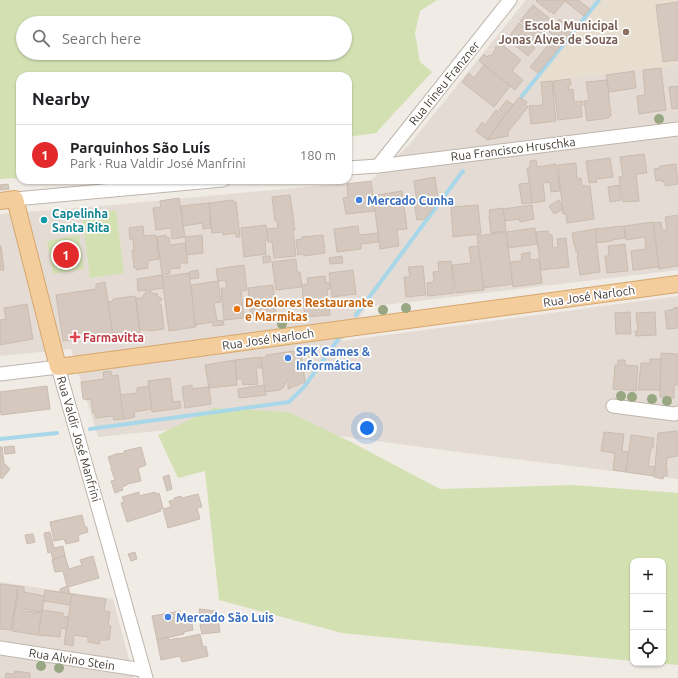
<!DOCTYPE html>
<meta charset="utf-8">
<style>
body{margin:0;font-family:Ubuntu,sans-serif;background:#f6f6f6;color:#202124}
.controls{position:absolute;right:12px;bottom:12px;display:grid;overflow:hidden;border-radius:8px;box-shadow:0 1px 3px #0004}
.controls button{width:36px;height:36px;display:grid;place-items:center;padding:0;border:0;border-bottom:1px solid #e0e0e0;background:#fff;color:#202124;font:20px sans-serif}
.you{position:absolute;left:367px;top:428px;width:14px;height:14px;margin:-10px;border:3px solid #fff;border-radius:50%;background:#1a73e8;box-shadow:0 0 0 6px #1a73e833}
.badge{display:grid;place-items:center;width:26px;height:26px;border-radius:50%;background:#e32a2b;color:#fff;font-size:13px;font-weight:700}
.pin{position:absolute;translate:-50% -50%;border:2px solid #fff;box-shadow:0 1px 4px #0006}
.list{margin:0;padding:0;list-style:none}
h2{display:flex;justify-content:space-between;align-items:center;height:52px;margin:0;padding:0 16px;font-size:17px}
h2 small{font-size:13px;font-weight:400;color:#757577}
.list li{display:grid;grid-template-columns:26px 1fr auto;gap:12px;align-items:center;box-sizing:border-box;height:60px;padding:0 16px;border-top:1px solid #e0e0e0}
.list b{display:block;font-size:15px;white-space:nowrap}
.list p{margin:0;font-size:13px;white-space:nowrap;color:#757577}
.list em{font-size:13px;font-style:normal;color:#757577}
.icon{flex:none;width:22px;height:22px;fill:none;stroke:currentColor;stroke-width:2;stroke-linecap:round;stroke-linejoin:round}
.map{position:relative;flex:none;width:678px;height:678px;overflow:hidden}
.search{position:absolute;background:#fff;box-shadow:0 1px 3px #0004;left:16px;top:16px;width:336px;height:44px;display:flex;align-items:center;gap:10px;box-sizing:border-box;padding:0 14px;border-radius:22px;color:#757577;font-size:15px}
.panel{position:absolute;background:#fff;box-shadow:0 1px 3px #0004;left:16px;top:72px;width:336px;height:112px;border-radius:12px}
.map>svg:first-child{display:block}
.residential{fill:#e4dcd4}
.education{fill:#e8ded0}
.green{fill:#d3e1b2;fill-rule:evenodd}
.lines{fill:none;stroke-linecap:round;stroke-linejoin:round}
.stream{stroke:#a7d7e8;stroke-width:4}
.building{fill:#d4c8bf;stroke:#cbbcb0}
.minor-casing{stroke:#beb5ac;stroke-width:15}
.major-casing{stroke:#d6a76e;stroke-width:18}
.minor{stroke:#fff;stroke-width:13}
.major{stroke:#f3cd9c;stroke-width:16}
.tree{fill:#98a681}
.education-dot{fill:#8d6e63;stroke:#fff;stroke-width:1.5}
.shop-dot{fill:#3f7fe0;stroke:#fff;stroke-width:1.5}
.culture-dot{fill:#0f9aa8;stroke:#fff;stroke-width:1.5}
.food-dot{fill:#e8710a;stroke:#fff;stroke-width:1.5}
.health-dot{fill:#e0444e;stroke:#fff;stroke-width:1.5}
.labels{text-anchor:middle;dominant-baseline:central;stroke-width:3.5;stroke-linejoin:round;paint-order:stroke}
.education-label{font-size:12px;font-weight:bold;fill:#785e54;stroke:#fff;text-anchor:end}
.street-label{font-size:12px;fill:#423b35;stroke:#fff}
.shop-label{font-size:12px;font-weight:bold;fill:#366cbe;stroke:#fff;text-anchor:start}
.culture-label{font-size:12px;font-weight:bold;fill:#0d838f;stroke:#fff;text-anchor:start}
.food-label{font-size:12px;font-weight:bold;fill:#c56008;stroke:#fff;text-anchor:start}
.health-label{font-size:12px;font-weight:bold;fill:#be3a42;stroke:#fff;text-anchor:start}
</style>
<div class="map">
<svg width="678" height="678" viewBox="0 0 678 678">
<rect width="100%" height="100%" fill="#f1ebe5"/>
<!-- residential -->
<g class="residential">
<polygon points="526,0 678,0 678,270 367,307 342,341 678,296 678,479 466,453 233,422 186,428 98,437 71,349 0,356 0,214 89,207 370,181 409,145"/>
<polygon points="0,582 113,599 134,678 0,678"/>
</g>
<!-- education -->
<polygon class="education" points="600,0 678,0 678,65 535,83"/>
<!-- green -->
<g class="green">
<path d="M 0,0 L 437,0 L 420,11 L 415,33 L 420,62 L 432,72 L 376,133 L 348,137 L 348,76 L 20,76 L 20,178 L 0,179 ZM 23,23 L 345,23 L 345,53 L 23,53 Z"/>
<polygon points="116,210 124,273 90,278 82,215"/>
<polygon points="79,235 84,269 53,274 47,241"/>
<polygon points="214,408 289,412 353,443 440,489 573,485 678,493 678,665 653,663 663,663 663,561 633,561 633,661 342,633 219,600 205,471 178,478 158,435"/>
</g>
<g class="lines">
<!-- stream -->
<g class="stream">
<polyline points="522,96 599,0"/>
<polyline points="356,315 463,171"/>
<polyline points="90,429 289,402 304,387 339,338"/>
<polyline points="0,439 57,433"/>
</g>
</g>
<!-- building -->
<g class="building">
<polygon points="537,0 578,0 590,9 584,16 565,1 554,14 550,11 550,12 536,1"/>
<polygon points="678,2 678,60 663,62 656,5"/>
<polygon points="533,5 554,22 541,38 520,21"/>
<polygon points="559,19 573,30 556,52 543,42 549,35 557,42 559,40 549,32"/>
<polygon points="519,23 539,38 533,46 535,48 528,56 507,39"/>
<polygon points="501,44 521,60 512,71 523,80 515,90 479,61 484,54 487,57 489,55 491,56 496,49 495,48 496,46 498,47"/>
<polygon points="548,45 556,52 538,73 530,67"/>
<polygon points="484,65 510,86 494,107 462,82 469,73 474,78"/>
<polygon points="661,68 666,110 639,114 637,96 645,95 643,70"/>
<polygon points="634,71 636,88 609,92 606,75"/>
<polygon points="570,79 571,85 568,85 569,90 573,89 574,102 582,101 583,105 581,105 582,117 558,120 555,94 554,94 553,81"/>
<polygon points="607,80 611,116 609,116 609,118 587,121 584,101 589,100 586,82"/>
<polygon points="552,81 556,121 531,124 529,106 543,105 541,82"/>
<polygon points="678,86 678,108 672,109 669,87"/>
<polygon points="519,97 527,102 525,105 528,107 508,132 508,136 487,140"/>
<polygon points="507,100 513,105 505,115 499,110"/>
<polygon points="496,110 504,116 487,140 476,131 482,122 485,125"/>
<polygon points="644,154 647,173 636,174 639,201 623,202 619,177 623,176 620,157"/>
<polygon points="610,158 613,177 596,179 597,182 589,183 586,161"/>
<polygon points="536,160 537,167 556,164 560,191 551,192 550,182 543,183 545,201 532,203 527,168 530,168 530,161"/>
<polygon points="576,163 577,179 581,178 582,186 590,186 594,219 567,223 566,214 563,214 558,165"/>
<polygon points="676,164 678,184 665,186 665,182 662,182 662,180 656,181 654,169 660,168 660,166"/>
<polygon points="435,177 438,199 440,199 425,219 417,220 414,203 417,203 414,181"/>
<polygon points="371,181 375,211 346,214 343,198 348,197 347,184"/>
<polygon points="530,183 532,203 522,204 519,184"/>
<polygon points="8,184 9,189 0,190 0,185"/>
<polygon points="619,185 621,200 610,202 608,187"/>
<polygon points="402,191 407,229 397,230 399,246 380,249 374,203 378,202 377,195"/>
<polygon points="290,195 295,230 293,230 296,256 274,258 272,242 268,242 267,229 278,228 277,221 275,221 272,197"/>
<polygon points="179,198 185,237 172,239 171,228 156,230 153,208 161,207 160,201"/>
<polygon points="233,200 233,202 236,202 240,237 236,237 236,233 223,235 223,232 212,233 209,203"/>
<polygon points="559,200 562,206 562,210 554,214 549,206"/>
<polygon points="209,203 211,228 203,229 203,223 183,226 181,206"/>
<polygon points="478,205 481,234 453,237 451,207"/>
<polygon points="532,205 534,219 520,222 519,219 505,221 503,209"/>
<polygon points="503,208 506,231 491,233 489,216 490,215 489,210"/>
<polygon points="678,215 678,266 659,269 653,223 661,222 662,230 667,230 665,217"/>
<polygon points="653,222 659,267 633,270 631,251 646,249 645,237 626,240 624,226"/>
<polygon points="266,225 268,240 265,240 266,254 244,257 241,228"/>
<polygon points="143,226 144,236 156,235 159,259 148,261 148,268 136,270 136,267 134,268 132,250 134,250 133,239 130,240 129,228"/>
<polygon points="358,226 359,235 378,233 379,242 361,244 361,249 337,252 334,229"/>
<polygon points="624,226 625,238 612,240 612,241 596,243 595,229"/>
<polygon points="535,228 537,244 508,248 506,232"/>
<polygon points="595,229 600,272 580,275 577,256 578,255 578,252 576,252 575,245 574,245 572,233"/>
<polygon points="548,231 549,235 552,235 553,248 558,247 557,239 566,238 569,267 541,270 536,232"/>
<polygon points="506,232 513,284 483,288 477,236"/>
<polygon points="166,235 166,238 169,237 170,245 185,243 188,263 180,263 180,268 170,269 170,274 162,275 157,237"/>
<polygon points="202,235 203,253 187,255 185,237"/>
<polygon points="323,235 325,253 304,256 304,254 298,255 296,240 302,239 302,237"/>
<polygon points="625,244 628,271 607,273 605,256 609,256 608,246"/>
<polygon points="0,246 1,246 4,270 0,270"/>
<polygon points="478,246 484,290 456,293 452,265 471,263 469,247"/>
<polygon points="530,252 530,260 539,259 542,283 513,287 510,262 522,261 521,254"/>
<polygon points="263,256 270,256 271,262 263,263"/>
<polygon points="342,256 343,263 330,264 329,258"/>
<polygon points="296,259 297,272 300,272 302,287 276,290 272,262"/>
<polygon points="451,261 454,293 428,296 427,283 434,282 433,272 439,271 438,262"/>
<polygon points="244,265 247,290 241,291 244,318 224,320 221,288 227,288 225,280 218,281 216,269"/>
<polygon points="423,266 426,295 406,297 404,277 410,277 408,267"/>
<polygon points="198,270 199,278 190,279 189,272"/>
<polygon points="353,270 356,294 332,297 329,273"/>
<polygon points="189,273 196,327 169,331 162,277"/>
<polygon points="162,275 164,288 149,290 154,294 157,293 157,296 162,299 159,303 159,305 161,304 164,329 149,331 148,330 140,330 136,298 142,298 147,290 138,291 137,279"/>
<polygon points="325,276 326,283 329,282 330,289 327,290 330,315 305,317 302,285 308,284 307,278"/>
<polygon points="218,281 221,302 214,303 217,321 223,320 224,325 213,326 213,322 195,325 191,285"/>
<polygon points="105,282 113,334 98,337 98,339 85,341 84,338 63,341 56,295 96,289 96,284"/>
<polygon points="273,285 276,314 251,318 248,288"/>
<polygon points="135,296 140,333 113,336 108,302 113,301 113,299"/>
<polygon points="27,304 33,339 0,345 0,320 6,319 4,308"/>
<polygon points="678,307 678,328 667,329 665,311 674,309 674,308"/>
<polygon points="630,312 631,334 616,334 615,313"/>
<polygon points="655,312 656,335 636,336 635,331 638,331 636,313"/>
<polygon points="294,351 294,354 301,353 305,382 288,389 288,381 286,381 285,385 283,388 280,390 265,392 261,358 266,357 266,355"/>
<polygon points="661,353 678,354 678,385 674,385 674,398 660,397"/>
<polygon points="261,357 262,368 256,368 258,384 248,385 247,384 243,385 242,379 237,379 235,360"/>
<polygon points="650,359 661,359 660,390 638,390 641,363 650,363"/>
<polygon points="235,360 237,385 209,388 205,365"/>
<polygon points="618,360 625,360 625,365 638,366 636,391 613,389 615,365 618,365"/>
<polygon points="111,371 112,376 118,375 124,419 114,420 113,416 96,418 95,413 93,413 91,399 86,400 85,399 83,399 81,382 104,379 103,372"/>
<polygon points="170,378 173,402 180,401 181,408 152,412 148,381"/>
<polygon points="192,385 192,389 209,387 211,404 185,408 182,387"/>
<polygon points="264,385 266,395 239,398 238,389"/>
<polygon points="47,386 50,409 1,415 0,408 0,392"/>
<polygon points="149,386 152,409 134,412 135,417 124,419 120,395 137,393 137,388"/>
<polygon points="677,431 677,436 678,436 678,456 667,458 666,469 667,469 667,476 664,475 663,479 654,477 658,433"/>
<polygon points="604,432 624,434 622,451 629,452 626,472 613,470 615,453 601,451"/>
<polygon points="631,435 654,438 653,448 651,448 648,466 655,467 654,476 626,472"/>
<polygon points="14,446 15,453 5,454 4,447"/>
<polygon points="0,447 2,447 4,463 10,469 2,479 0,477"/>
<polygon points="141,447 146,465 138,468 141,481 127,484 127,485 122,487 123,490 115,493 111,481 115,480 111,469 112,469 108,457 119,453 119,454 124,453 124,451"/>
<polygon points="169,475 172,489 167,491 163,477"/>
<polygon points="139,492 139,496 155,492 155,494 159,493 163,508 160,509 161,511 127,522 121,503 124,502 122,497"/>
<polygon points="198,494 202,507 197,508 200,519 168,528 163,509 171,507 169,501 174,500 174,498 181,496 182,498"/>
<polygon points="82,515 85,527 87,527 88,532 78,535 79,541 66,544 64,539 54,541 50,522"/>
<polygon points="50,532 54,548 63,546 65,556 53,560 51,552 48,553 44,533"/>
<polygon points="33,534 35,542 27,544 25,535"/>
<polygon points="135,552 137,559 131,561 128,554"/>
<polygon points="65,556 69,569 82,565 80,560 93,556 99,578 68,587 70,594 61,593 60,589 67,586 63,571 55,572 52,560"/>
<polygon points="0,584 18,586 11,630 0,629"/>
<polygon points="18,586 24,587 24,592 45,596 42,612 23,609 22,611 42,613 38,635 12,631 18,592 17,592"/>
<polygon points="45,590 72,594 70,605 44,601"/>
<polygon points="72,594 106,599 104,611 110,612 108,625 111,626 109,640 100,640 99,644 88,642 88,637 74,635 73,646 64,644"/>
<polygon points="199,609 217,611 220,632 202,634 200,625 201,625"/>
<polygon points="42,610 63,613 63,616 68,617 67,629 61,628 60,637 38,635"/>
<polygon points="180,611 182,618 191,616 193,630 184,632 184,634 157,640 152,616"/>
<polygon points="200,634 203,647 206,646 208,656 182,662 180,656 161,660 157,640 168,637 169,640 178,638 178,639"/>
<polygon points="15,671 30,673 30,678 5,678 6,673 14,674"/>
</g>
<g class="lines">
<defs>
<g id="minor">
<polyline points="378,166 510,0"/>
<polyline points="348,168 378,166 678,129"/>
<polyline points="15,199 223,180"/>
<polyline points="0,374 58,367 109,546 146,678"/>
<polyline points="613,406 674,414 678,413"/>
<polyline points="0,648 143,670"/>
</g>
<polyline id="major" points="0,201 15,199 58,367 678,284"/>
</defs>
<!-- minor casing -->
<use href="#minor" class="minor-casing"/>
<!-- major casing -->
<use href="#major" class="major-casing"/>
<!-- minor -->
<use href="#minor" class="minor"/>
<!-- major -->
<use href="#major" class="major"/>
</g>
<!-- trees -->
<g class="tree">
<circle cx="659" cy="119" r="5"/>
<circle cx="406" cy="308" r="5"/>
<circle cx="383" cy="310" r="5"/>
<circle cx="282" cy="324" r="5"/>
<circle cx="621" cy="396" r="5"/>
<circle cx="632" cy="397" r="5"/>
<circle cx="652" cy="399" r="5"/>
<circle cx="667" cy="401" r="5"/>
<circle cx="41" cy="666" r="5"/>
<circle cx="59" cy="668" r="5"/>
</g>
<!-- markers -->
<circle class="education-dot" cx="626" cy="32" r="4"/>
<g class="shop-dot">
<circle cx="359" cy="200" r="4"/>
<circle cx="288" cy="358" r="4"/>
<circle cx="168" cy="617" r="4"/>
</g>
<circle class="culture-dot" cx="44" cy="220" r="4"/>
<circle class="food-dot" cx="237" cy="309" r="4"/>
<path class="health-dot" d="M73 331h4v4h4v4h-4v4h-4v-4h-4v-4h4z"/>
<g class="labels">
<!-- education labels -->
<g class="education-label">
<text x="618" y="25">Escola Municipal<tspan x="618" dy="14">Jonas Alves de Souza</tspan></text>
</g>
<!-- street labels -->
<g class="street-label">
<text transform="translate(444 83) rotate(-51)">Rua Irineu Franzner</text>
<text transform="translate(513 149) rotate(-7)">Rua Francisco Hruschka</text>
<text transform="translate(589 296) rotate(-8)">Rua José Narloch</text>
<text transform="translate(268 339) rotate(-8)">Rua José Narloch</text>
<text transform="translate(79 439) rotate(74)">Rua Valdir José Manfrini</text>
<text transform="translate(72 659) rotate(9)">Rua Alvino Stein</text>
</g>
<!-- shop labels -->
<g class="shop-label">
<text x="367" y="200">Mercado Cunha</text>
<text x="296" y="351">SPK Games &amp;<tspan x="296" dy="14">Informática</tspan></text>
<text x="176" y="617">Mercado São Luis</text>
</g>
<!-- culture labels -->
<g class="culture-label">
<text x="52" y="213">Capelinha<tspan x="52" dy="14">Santa Rita</tspan></text>
</g>
<!-- food labels -->
<g class="food-label">
<text x="245" y="302">Decolores Restaurante<tspan x="245" dy="14">e Marmitas</tspan></text>
</g>
<!-- health labels -->
<g class="health-label">
<text x="83" y="337">Farmavitta</text>
</g>
</g>
</svg>
<div class="controls">
<button>+</button>
<button>−</button>
<button><svg class="icon" aria-label="locate" viewBox="0 0 24 24"><circle cx="12" cy="12" r="6"/><path d="M12 2v4M12 18v4M2 12h4M18 12h4"/></svg></button>
</div>
<div class="you"></div>
<div class="pin badge" style="left:66px;top:255px">1</div>
<div class="search"><svg class="icon" aria-label="search" viewBox="0 0 24 24"><circle cx="10" cy="10" r="6"/><path d="M15 15l6 6"/></svg>Search here</div>
<section class="panel">
<h2>Nearby<small></small></h2>
<ul class="list">
<li><span class="badge">1</span><div><b>Parquinhos São Luís</b><p>Park · Rua Valdir José Manfrini</p></div><em>180 m</em></li>
</ul>
</section>
</div>
